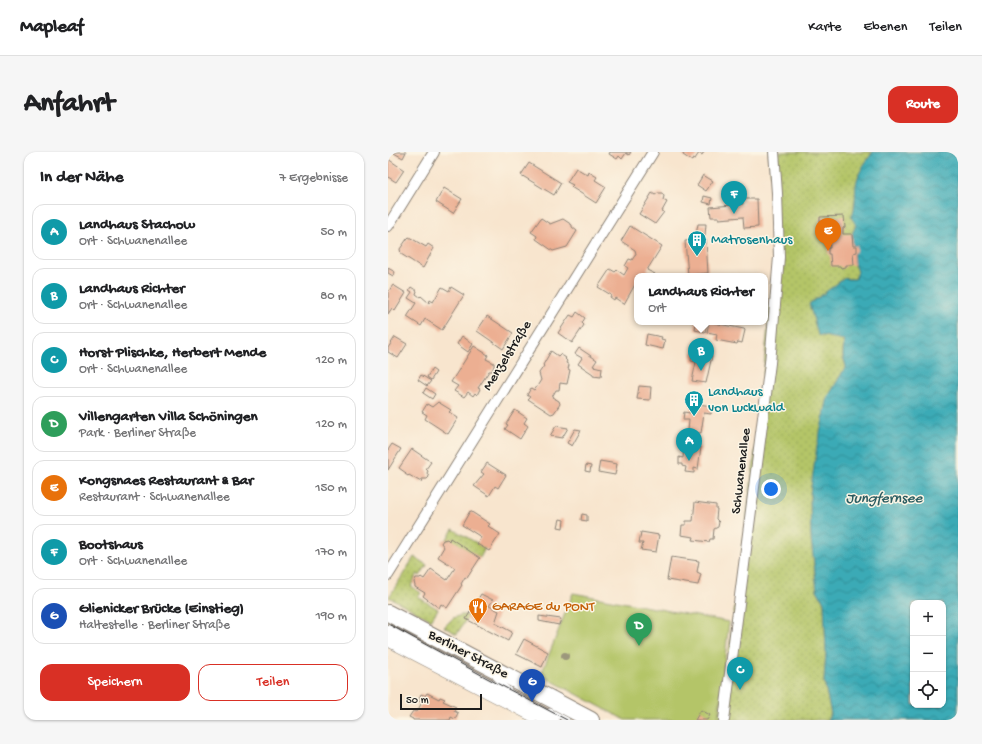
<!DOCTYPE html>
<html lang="de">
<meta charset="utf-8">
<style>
body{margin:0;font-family:"Gochi Hand",sans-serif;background:#f6f6f6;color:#202124}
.controls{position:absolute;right:12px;bottom:12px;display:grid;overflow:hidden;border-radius:8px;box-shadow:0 1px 3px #0004}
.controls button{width:36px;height:36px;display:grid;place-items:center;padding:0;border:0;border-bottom:1px solid #e0e0e0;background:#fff;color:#202124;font:20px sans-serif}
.scale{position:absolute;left:12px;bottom:10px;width:82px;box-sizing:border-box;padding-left:4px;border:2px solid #1c1c1c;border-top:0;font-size:11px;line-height:14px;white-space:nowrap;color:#1c1c1c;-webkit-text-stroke:3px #fcf5e5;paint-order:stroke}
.you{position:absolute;left:383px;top:337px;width:14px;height:14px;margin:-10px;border:3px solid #fff;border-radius:50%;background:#1a73e8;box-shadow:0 0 0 6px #1a73e833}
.badge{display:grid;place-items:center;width:26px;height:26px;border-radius:50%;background:#d93025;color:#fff;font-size:13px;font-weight:700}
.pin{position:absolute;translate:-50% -33px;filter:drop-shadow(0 1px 2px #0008)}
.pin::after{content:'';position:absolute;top:21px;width:14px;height:12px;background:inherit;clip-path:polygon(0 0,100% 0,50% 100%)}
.popup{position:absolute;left:246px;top:121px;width:134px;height:52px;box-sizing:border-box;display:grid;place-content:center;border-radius:8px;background:#fff;filter:drop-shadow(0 1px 3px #0005);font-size:13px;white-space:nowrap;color:#757577}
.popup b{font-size:15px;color:#202124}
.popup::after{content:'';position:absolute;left:50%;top:100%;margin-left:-8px;border:8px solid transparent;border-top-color:#fff}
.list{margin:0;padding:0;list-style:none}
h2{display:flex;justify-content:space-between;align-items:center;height:52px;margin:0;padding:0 16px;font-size:17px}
h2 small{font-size:13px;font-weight:400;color:#757577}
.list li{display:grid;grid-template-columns:26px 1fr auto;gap:12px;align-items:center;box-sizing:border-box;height:56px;margin:0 8px 8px;padding:0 8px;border:1px solid #e0e0e0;border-radius:12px}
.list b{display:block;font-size:15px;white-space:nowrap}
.list p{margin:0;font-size:13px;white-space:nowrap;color:#757577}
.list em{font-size:13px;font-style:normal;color:#757577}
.actions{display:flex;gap:8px;padding:12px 16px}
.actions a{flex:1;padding:9px 0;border:1px solid #d93025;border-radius:12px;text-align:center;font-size:14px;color:#d93025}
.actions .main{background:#d93025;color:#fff}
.icon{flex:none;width:22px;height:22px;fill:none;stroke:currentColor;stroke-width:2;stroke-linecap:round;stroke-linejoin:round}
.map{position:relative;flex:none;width:570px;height:568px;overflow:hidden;border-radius:12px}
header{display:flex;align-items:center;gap:24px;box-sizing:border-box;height:56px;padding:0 20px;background:#fff;border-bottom:1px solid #e0e0e0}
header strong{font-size:19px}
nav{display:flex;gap:22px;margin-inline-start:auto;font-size:14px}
.intro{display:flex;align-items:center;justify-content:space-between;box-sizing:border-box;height:96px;padding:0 24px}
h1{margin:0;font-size:28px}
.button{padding:10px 18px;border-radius:12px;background:#d93025;color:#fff;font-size:14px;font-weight:700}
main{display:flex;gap:24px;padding:0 24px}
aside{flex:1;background:#fff;border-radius:12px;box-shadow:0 1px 3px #0004}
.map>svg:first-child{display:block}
.grass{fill:url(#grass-dots);stroke:#687042}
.garden{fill:#b4c568;stroke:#687042}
.water{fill:url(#water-waves);stroke:#2b6369;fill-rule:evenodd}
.building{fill:#ecaf92}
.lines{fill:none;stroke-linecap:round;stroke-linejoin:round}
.service-casing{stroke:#8a8075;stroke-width:6}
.minor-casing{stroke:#8a8075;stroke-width:12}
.primary-casing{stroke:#8a8075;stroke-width:18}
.service{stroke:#fff;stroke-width:5}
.minor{stroke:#fff;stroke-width:10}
.primary{stroke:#fff;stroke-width:16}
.tram{stroke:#1c1c1c;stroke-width:1}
.tree{fill:#9c977b}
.labels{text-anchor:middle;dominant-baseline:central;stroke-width:3;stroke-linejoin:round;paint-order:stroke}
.culture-label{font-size:14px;fill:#0d838f;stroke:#fcf5e5;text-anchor:start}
.street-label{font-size:14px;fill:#1c1c1c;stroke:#fcf5e5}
.food-label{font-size:14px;fill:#c56008;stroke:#fcf5e5;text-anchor:start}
.water-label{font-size:15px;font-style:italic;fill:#2a5c61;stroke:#fcf5e5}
</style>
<header>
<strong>Mapleaf</strong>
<nav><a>Karte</a><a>Ebenen</a><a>Teilen</a></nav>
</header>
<div class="intro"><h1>Anfahrt</h1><a class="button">Route</a></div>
<main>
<aside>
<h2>In der Nähe<small>7 Ergebnisse</small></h2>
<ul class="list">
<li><span class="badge" style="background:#0f9aa8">A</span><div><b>Landhaus Stachow</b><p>Ort · Schwanenallee</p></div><em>50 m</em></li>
<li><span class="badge" style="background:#0f9aa8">B</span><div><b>Landhaus Richter</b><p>Ort · Schwanenallee</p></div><em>80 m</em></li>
<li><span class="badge" style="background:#0f9aa8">C</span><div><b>Horst Plischke, Herbert Mende</b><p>Ort · Schwanenallee</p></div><em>120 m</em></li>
<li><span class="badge" style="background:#2e9e5b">D</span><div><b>Villengarten Villa Schöningen</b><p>Park · Berliner Straße</p></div><em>120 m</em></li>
<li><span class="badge" style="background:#e8710a">E</span><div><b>Kongsnaes Restaurant &amp; Bar</b><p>Restaurant · Schwanenallee</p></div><em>150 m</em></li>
<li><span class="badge" style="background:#0f9aa8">F</span><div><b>Bootshaus</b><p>Ort · Schwanenallee</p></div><em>170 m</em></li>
<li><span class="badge" style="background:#1a4fb4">G</span><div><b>Glienicker Brücke (Einstieg)</b><p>Haltestelle · Berliner Straße</p></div><em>190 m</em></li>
</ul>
<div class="actions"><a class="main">Speichern</a><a>Teilen</a></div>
</aside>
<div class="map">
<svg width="570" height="568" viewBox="0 0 570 568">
<defs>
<pattern id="grass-dots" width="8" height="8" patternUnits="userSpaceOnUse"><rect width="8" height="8" fill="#b4c568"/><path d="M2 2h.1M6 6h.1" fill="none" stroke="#9aa95a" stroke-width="1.8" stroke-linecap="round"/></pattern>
<pattern id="water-waves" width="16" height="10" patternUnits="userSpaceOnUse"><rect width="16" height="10" fill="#3aaab6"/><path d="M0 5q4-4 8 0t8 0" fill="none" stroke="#308a93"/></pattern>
</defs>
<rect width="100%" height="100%" fill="#fcf5e5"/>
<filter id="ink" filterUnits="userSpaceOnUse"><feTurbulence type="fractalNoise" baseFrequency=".025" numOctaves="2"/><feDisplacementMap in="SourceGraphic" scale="8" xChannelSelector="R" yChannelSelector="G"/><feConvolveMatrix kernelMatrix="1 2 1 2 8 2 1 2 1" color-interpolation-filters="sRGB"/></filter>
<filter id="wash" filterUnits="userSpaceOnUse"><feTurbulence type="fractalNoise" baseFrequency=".012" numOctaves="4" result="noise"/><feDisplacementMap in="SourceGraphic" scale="16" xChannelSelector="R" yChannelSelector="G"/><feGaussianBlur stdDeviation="0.9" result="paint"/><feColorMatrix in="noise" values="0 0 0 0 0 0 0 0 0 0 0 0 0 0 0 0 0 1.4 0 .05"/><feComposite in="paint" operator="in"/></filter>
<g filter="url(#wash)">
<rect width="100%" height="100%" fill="#f8e5ce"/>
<!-- grass -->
<g class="grass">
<polygon points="381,0 485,0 475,15 466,53 468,74 464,82 466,113 471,119 467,127 459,127 458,125 455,204 458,215 440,245 422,342 423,386 429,438 436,450 438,500 436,529 443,562 439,568 330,568 334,521 338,522 368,293 389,84"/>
<polygon points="65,377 97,396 92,406 62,387 61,389 59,387"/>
<polygon points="26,405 39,413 32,424 29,422 23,434 33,441 30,445 50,457 43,468 1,445"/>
<polygon points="73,463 81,463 69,482 56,475 65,466"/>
</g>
<!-- garden -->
<polygon class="garden" points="185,441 341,470 330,568 319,568 321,563 307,568 237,568 153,523"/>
<!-- water -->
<path class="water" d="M 485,0 L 570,0 L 570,568 L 439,568 L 443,562 L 436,529 L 438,500 L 436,450 L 429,438 L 423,386 L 422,342 L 429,294 L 440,245 L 458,214 L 455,204 L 456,188 L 430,183 L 421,152 L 458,125 L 459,127 L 467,127 L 470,119 L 466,113 L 464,82 L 468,73 L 463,65 C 470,54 465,37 470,25 C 473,16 479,8 485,0 ZM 525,451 L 555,451 L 555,553 L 525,553 Z"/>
<g id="blocks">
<!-- building -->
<g class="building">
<polygon points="4,0 18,0 15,6"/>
<polygon points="222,0 243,0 241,3 238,1 234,7 231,4 229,7 221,2"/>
<polygon points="296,0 316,0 314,3 311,1 307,7 305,6 304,9 295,3"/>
<polygon points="0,7 16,18 8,30 0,25"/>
<polygon points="141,11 173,31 166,43 133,23"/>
<polygon points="188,16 200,23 201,20 209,25 207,28 218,35 208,51 183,35 185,33 179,30"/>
<polygon points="315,23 325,29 318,39 309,33"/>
<polygon points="56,36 74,47 65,61 48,50"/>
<polygon points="264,41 267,43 270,41 274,41 276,44 275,48 279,50 274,59 276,60 267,72 251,62"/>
<polygon points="316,44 324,46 323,52 315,50"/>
<polygon points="354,47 369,47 370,75 356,76 355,65 331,67 331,65 323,65 322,55 355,52"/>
<polygon points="456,64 457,75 455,76 455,82 464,82 465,94 469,94 469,100 465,101 466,113 458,113 458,115 453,116 452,114 443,114 442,102 440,102 440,96 442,96 441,83 450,82 450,76 432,77 432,65"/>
<polygon points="153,66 162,72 175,67 184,73 184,75 189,79 179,95 165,99 148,87 149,84 143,80"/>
<polygon points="310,72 318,72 317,83 308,83"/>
<polygon points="242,74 274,94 259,118 267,122 265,124 249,124 249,129 236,152 227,146 226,148 222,145 223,143 210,135 222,117 227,120 229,118 236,123 240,116 237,114 241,107 244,108 248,102 247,98 233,89"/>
<polygon points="21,85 38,95 40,92 46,96 35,116 13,102 12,97 19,87"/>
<polygon points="318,88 320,121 300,123 297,89"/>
<polygon points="0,116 7,120 5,124 0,121"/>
<polygon points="5,133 18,141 7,159 4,156 0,162 0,140"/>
<polygon points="23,135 29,139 28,142 32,145 33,144 41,151 42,148 45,150 54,135 61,139 63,135 76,143 54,178 37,167 33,174 19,165 28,151 20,146 24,140 21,138"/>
<polygon points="189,160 197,166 194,171 196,173 184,191 170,181 182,163 186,165"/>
<polygon points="99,164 125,181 115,197 89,179"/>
<polygon points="308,170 319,170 317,180 307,178"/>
<polygon points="321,170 356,177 357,178 354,191 350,190 349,192 328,188 329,182 319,180"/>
<polygon points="259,182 274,185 273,187 277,188 275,197 257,193"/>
<polygon points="74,184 85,192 80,200 69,192"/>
<polygon points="7,185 19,192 10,206 0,200 0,196"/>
<polygon points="86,194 100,203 98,207 106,211 106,214 104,219 101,219 96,227 90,236 92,237 89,243 87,241 85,244 80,240 76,245 66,239 70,234 63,230"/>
<polygon points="191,196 209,208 205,214 214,216 213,225 205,224 205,222 190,212 194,206 187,202"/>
<polygon points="163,199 170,204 172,202 178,206 177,207 179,209 178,211 181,213 180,217 182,218 179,232 172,231 171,238 168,238 164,245 171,249 172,252 166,261 163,262 140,247 142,245 139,243 143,236 146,238 148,236 153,228 151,221 156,214 155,213"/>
<polygon points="304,200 324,204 318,231 304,229 308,210 303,209"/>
<polygon points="44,217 48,220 43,228 39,225"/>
<polygon points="33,223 43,229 39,234 30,228"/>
<polygon points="251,234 263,235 262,248 249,247"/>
<polygon points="38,236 47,242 44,247 35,241"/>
<polygon points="50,250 63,258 61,260 70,266 60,282 37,267 39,263 34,260 39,252 44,255"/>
<polygon points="303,251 324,254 323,262 316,261 313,281 300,279 301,268 295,268 296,260 302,261"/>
<polygon points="127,258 139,266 136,271 140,274 132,287 117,277 120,273 118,272"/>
<polygon points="168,274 180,276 174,286 162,284"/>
<polygon points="187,277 193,278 184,294 179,291"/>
<polygon points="4,292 13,297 0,318 0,298"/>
<polygon points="296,293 313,295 310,317 306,316 306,321 297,320 298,315 294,314 294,312 291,312 291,305 295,306"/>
<polygon points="24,297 43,310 38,317 40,319 39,321 41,325 39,327 34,327 33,330 21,323 20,324 17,322 18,321 11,316"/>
<polygon points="212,309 229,312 227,323 210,320"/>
<polygon points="99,311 118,323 110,336 107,334 101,344 86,334 96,322 93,320"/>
<polygon points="198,313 203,314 202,320 197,319"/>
<polygon points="307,350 328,353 328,357 329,357 328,367 331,370 330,375 326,377 325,387 322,387 321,390 305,388 306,385 293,383 294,373 298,373 298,369 305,369"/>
<polygon points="82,359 102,372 100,374 112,382 101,399 89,392 93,385 74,373"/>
<polygon points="194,362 199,363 199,369 193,368"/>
<polygon points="172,367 176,368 175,376 170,375"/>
<polygon points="253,380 271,383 268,400 253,398 255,391 251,391"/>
<polygon points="62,386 92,406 79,426 77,425 73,432 74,433 59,456 53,452 51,456 35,444 37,441 27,435 27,434 26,430 28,426 32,426 33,425 36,427 43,417 59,428 67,416 50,405 56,395 53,391 55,388 59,387 61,389"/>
<polygon points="283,405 311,409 309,420 313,422 310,433 279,428"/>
<polygon points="93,442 105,448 101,454 111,459 107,471 124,480 120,489 78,467"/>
<polygon points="151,464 173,467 171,473 151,469"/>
<polygon points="136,487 160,500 154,515 128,502"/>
<polygon points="39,541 51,547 52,545 57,547 55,549 68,555 66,559 70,561 67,567 63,565 62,568 25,568 25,567 21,565 25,559 29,560 34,550 30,549 33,542 37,544"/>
<polygon points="313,558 322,563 319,568 307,568"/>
</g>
</g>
</g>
<g filter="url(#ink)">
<use href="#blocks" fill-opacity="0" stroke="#8a8075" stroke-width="1"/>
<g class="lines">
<defs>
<g id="service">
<polyline points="0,492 146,568"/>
<polyline points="107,525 121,538"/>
<polyline points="162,559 179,568"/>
</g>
<g id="minor">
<polyline points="0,74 46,0"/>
<polyline points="0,423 265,0"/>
<polyline points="336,568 382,211 391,105 389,41 386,0"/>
</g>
<g id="primary">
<polyline points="0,461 203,568"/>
<polyline points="0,481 163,568"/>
</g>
</defs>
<!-- service casing -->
<use href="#service" class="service-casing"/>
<!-- minor casing -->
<use href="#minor" class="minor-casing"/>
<!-- primary casing -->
<use href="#primary" class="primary-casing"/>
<!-- service -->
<use href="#service" class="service"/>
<!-- minor -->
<use href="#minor" class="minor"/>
<!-- primary -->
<use href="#primary" class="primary"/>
<!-- tram -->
<polyline class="tram" points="0,472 99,526 179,568"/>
</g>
<!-- trees -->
<circle class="tree" cx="177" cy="504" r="4"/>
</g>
<!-- icons -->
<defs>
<symbol id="building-pin" viewBox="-11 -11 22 30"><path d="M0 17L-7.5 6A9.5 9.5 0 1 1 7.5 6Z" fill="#0f9aa8" stroke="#fcf5e5"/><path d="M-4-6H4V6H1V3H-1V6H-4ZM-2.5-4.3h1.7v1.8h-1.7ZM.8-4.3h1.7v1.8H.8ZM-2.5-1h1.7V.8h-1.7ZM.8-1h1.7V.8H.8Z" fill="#fff"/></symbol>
<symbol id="restaurant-pin" viewBox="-11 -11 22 30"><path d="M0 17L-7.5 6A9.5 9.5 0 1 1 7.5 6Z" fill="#e8710a" stroke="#fcf5e5"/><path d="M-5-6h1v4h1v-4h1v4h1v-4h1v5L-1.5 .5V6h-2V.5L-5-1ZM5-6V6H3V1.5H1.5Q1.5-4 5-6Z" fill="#fff"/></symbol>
</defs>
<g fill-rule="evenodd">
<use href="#building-pin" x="298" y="77" width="22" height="30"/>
<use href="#building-pin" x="295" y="237" width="22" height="30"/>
<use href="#restaurant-pin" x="79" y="444" width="22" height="30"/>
</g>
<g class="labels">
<!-- culture labels -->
<g class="culture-label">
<text x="323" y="88">Matrosenhaus</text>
<text x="320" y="240">Landhaus<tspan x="320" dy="16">von Luckwald</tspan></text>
</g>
<!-- street labels -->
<g class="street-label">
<text transform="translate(120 204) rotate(-58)">Menzelstraße</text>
<text transform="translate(354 319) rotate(-83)">Schwanenallee</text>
<text transform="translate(80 503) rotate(28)">Berliner Straße</text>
</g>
<!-- food labels -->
<g class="food-label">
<text x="104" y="455">GARAGE du PONT</text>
</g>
<!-- water labels -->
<g class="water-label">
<text x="496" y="347">Jungfernsee</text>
</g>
</g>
</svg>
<div class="controls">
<button>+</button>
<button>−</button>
<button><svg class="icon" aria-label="locate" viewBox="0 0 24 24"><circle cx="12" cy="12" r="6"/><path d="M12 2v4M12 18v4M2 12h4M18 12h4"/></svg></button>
</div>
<div class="scale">50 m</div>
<div class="you"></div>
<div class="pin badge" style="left:301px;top:309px;background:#0f9aa8">A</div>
<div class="pin badge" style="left:313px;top:219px;background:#0f9aa8">B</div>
<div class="popup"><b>Landhaus Richter</b>Ort</div>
<div class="pin badge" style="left:352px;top:538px;background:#0f9aa8">C</div>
<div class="pin badge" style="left:251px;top:494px;background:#2e9e5b">D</div>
<div class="pin badge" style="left:440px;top:99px;background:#e8710a">E</div>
<div class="pin badge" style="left:346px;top:62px;background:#0f9aa8">F</div>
<div class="pin badge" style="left:144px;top:550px;background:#1a4fb4">G</div>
</div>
</main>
